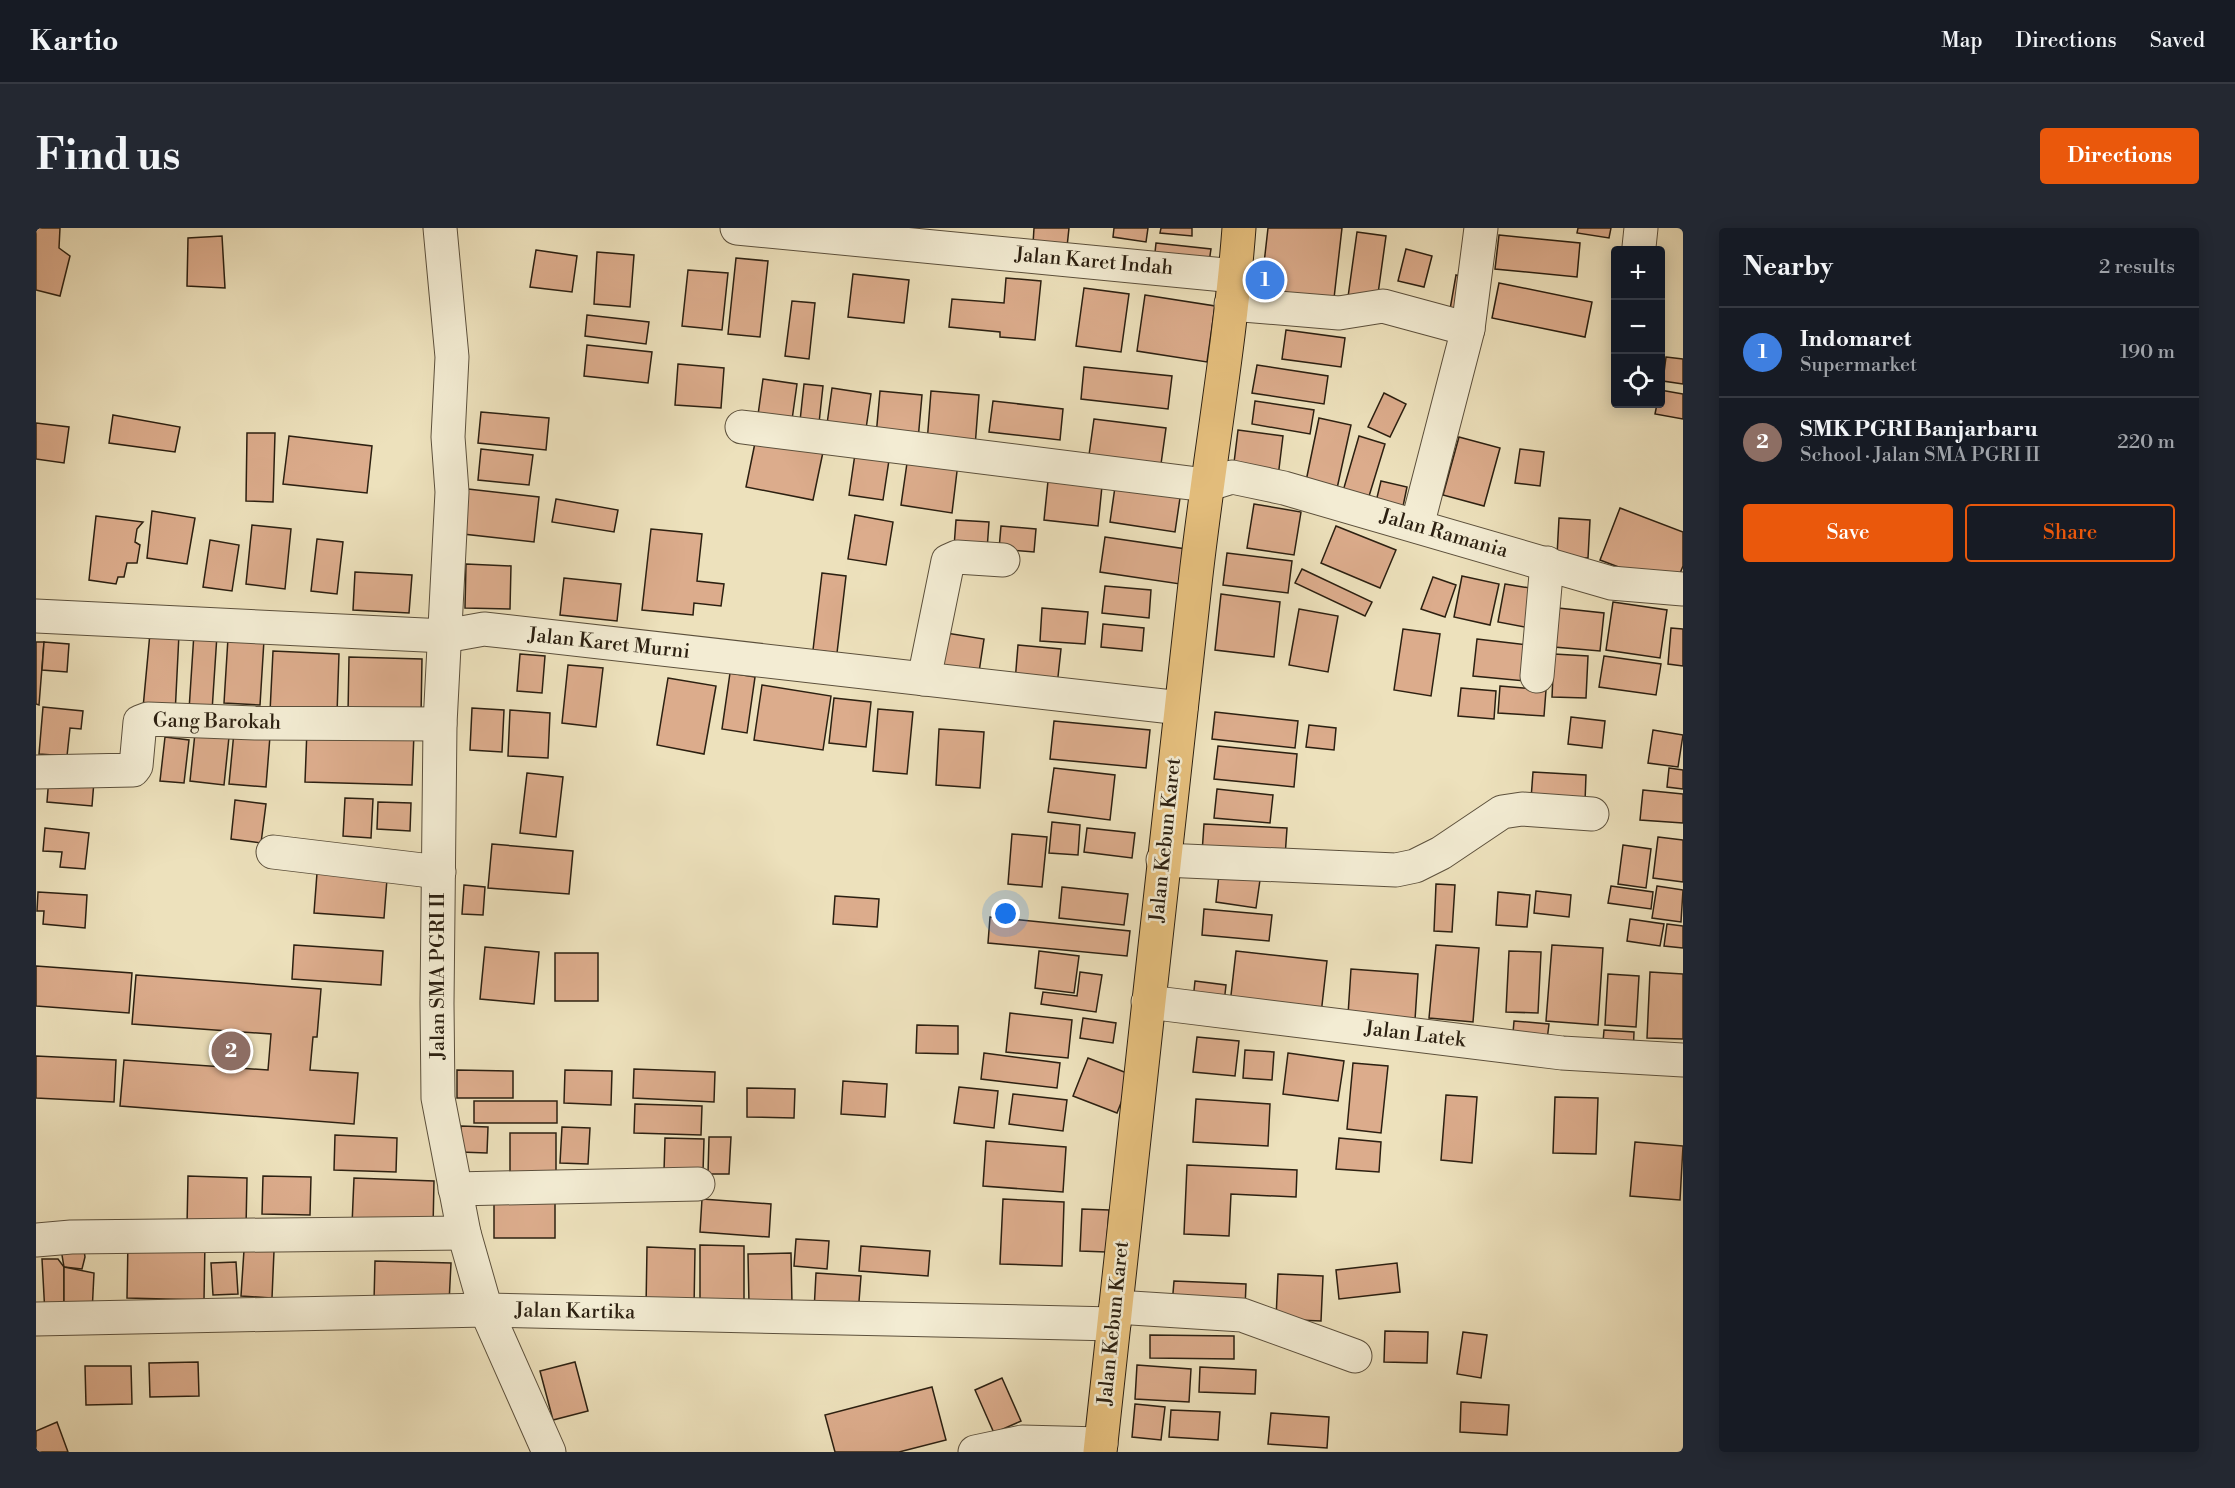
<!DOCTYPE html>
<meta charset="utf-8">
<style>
body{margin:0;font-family:"Libre Bodoni",serif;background:#242831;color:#f1f3f6}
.controls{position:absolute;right:18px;top:18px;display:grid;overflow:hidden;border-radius:6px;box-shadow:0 3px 15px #0003}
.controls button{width:54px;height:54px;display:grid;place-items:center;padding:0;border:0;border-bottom:2px solid #363941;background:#171b24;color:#f1f3f6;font:30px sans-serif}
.you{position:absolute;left:970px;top:686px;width:21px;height:21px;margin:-15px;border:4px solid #fff;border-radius:50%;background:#1a73e8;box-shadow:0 0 0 9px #1a73e833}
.badge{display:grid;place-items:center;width:39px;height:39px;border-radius:50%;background:#ea580c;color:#fff;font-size:20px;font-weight:700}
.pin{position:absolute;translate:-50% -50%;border:3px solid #fff;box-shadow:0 2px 6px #0006}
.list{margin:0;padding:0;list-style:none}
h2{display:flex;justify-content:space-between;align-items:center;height:78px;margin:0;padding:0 24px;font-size:26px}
h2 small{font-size:20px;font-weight:400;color:#9ea1a6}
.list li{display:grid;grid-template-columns:39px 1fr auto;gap:18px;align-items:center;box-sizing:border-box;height:90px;padding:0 24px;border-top:2px solid #363941}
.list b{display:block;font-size:22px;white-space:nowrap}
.list p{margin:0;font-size:20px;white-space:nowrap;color:#9ea1a6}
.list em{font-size:20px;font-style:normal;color:#9ea1a6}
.actions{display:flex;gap:12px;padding:18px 24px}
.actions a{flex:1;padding:14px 0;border:2px solid #ea580c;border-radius:6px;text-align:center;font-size:21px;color:#ea580c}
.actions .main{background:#ea580c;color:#fff}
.icon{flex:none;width:33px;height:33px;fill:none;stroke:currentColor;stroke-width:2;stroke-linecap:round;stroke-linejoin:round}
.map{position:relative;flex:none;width:1647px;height:1224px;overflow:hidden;border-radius:6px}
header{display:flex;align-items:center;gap:36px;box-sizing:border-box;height:84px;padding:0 30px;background:#171b24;border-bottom:2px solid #363941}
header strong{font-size:28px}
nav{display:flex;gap:33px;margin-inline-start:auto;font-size:21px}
.intro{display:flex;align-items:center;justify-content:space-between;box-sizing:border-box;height:144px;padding:0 36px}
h1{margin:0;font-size:42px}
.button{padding:15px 27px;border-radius:6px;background:#ea580c;color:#fff;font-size:21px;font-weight:700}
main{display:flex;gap:36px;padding:0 36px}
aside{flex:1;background:#171b24;border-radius:6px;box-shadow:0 3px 15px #0003}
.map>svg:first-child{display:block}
.building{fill:#dcac8c;stroke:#2c2011;stroke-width:1.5}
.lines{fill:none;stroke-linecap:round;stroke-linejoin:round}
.minor-casing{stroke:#5c503c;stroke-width:35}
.major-casing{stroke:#2c2011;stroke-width:35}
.minor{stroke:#f3ecd3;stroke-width:33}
.major{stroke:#e6c07e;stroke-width:33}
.labels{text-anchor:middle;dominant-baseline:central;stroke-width:5;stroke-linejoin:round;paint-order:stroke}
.street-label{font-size:20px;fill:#2c2011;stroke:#f3ecd3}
</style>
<header>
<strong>Kartio</strong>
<nav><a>Map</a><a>Directions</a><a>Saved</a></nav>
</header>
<div class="intro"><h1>Find us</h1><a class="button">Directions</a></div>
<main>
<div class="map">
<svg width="1647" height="1224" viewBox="0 0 1647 1224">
<rect width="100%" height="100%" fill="#ede1bc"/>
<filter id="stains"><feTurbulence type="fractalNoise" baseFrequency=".00333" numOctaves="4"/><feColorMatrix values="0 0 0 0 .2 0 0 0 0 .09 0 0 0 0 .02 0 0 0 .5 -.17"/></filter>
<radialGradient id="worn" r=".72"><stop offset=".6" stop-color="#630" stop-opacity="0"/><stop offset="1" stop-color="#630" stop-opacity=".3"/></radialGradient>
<!-- building -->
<g class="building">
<polygon points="0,0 24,0 23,20 34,28 24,68 0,62"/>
<polygon points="998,0 1033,0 1031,19 997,16"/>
<polygon points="1078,0 1112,0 1110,14 1077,9"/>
<polygon points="1125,0 1156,0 1156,8 1124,5"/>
<polygon points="1232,0 1306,0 1297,79 1224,71"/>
<polygon points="1542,0 1575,0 1573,10 1541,5"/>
<polygon points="1321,4 1350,8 1341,73 1312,69"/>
<polygon points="1463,7 1544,15 1541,49 1459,41"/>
<polygon points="186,8 189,60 151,58 152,10"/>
<polygon points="1120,15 1175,21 1172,41 1118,34"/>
<polygon points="1370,21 1396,28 1388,59 1362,53"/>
<polygon points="500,22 541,28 536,64 494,59"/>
<polygon points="561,24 598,27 594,79 558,76"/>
<polygon points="700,30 732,33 724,109 692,106"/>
<polygon points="652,42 692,45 686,102 646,98"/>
<polygon points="817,46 873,52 868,95 812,89"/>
<polygon points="1420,47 1434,50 1428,89 1413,87"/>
<polygon points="970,50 1005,53 999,112 964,109 964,104 913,99 916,71 968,75"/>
<polygon points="1463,55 1556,74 1549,109 1456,90"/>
<polygon points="1048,60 1093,66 1085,124 1040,118"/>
<polygon points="1109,67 1179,78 1171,134 1101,123"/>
<polygon points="756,73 779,75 773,131 749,128"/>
<polygon points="551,87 613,94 610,116 549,108"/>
<polygon points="1250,102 1309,110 1305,139 1246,131"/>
<polygon points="551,117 616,124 612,155 548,148"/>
<polygon points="1630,129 1647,131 1647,156 1627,153"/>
<polygon points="642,136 688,140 685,180 639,177"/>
<polygon points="1221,137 1292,148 1288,176 1216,165"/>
<polygon points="1048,139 1136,148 1132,181 1045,171"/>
<polygon points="727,151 761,156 755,199 721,194"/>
<polygon points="768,156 787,158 783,195 764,193"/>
<polygon points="796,160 835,166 830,201 791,196"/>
<polygon points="1624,162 1647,166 1647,191 1619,186 1621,176 1624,176"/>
<polygon points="844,163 886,167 882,212 840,208"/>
<polygon points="895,163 943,167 939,219 891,215"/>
<polygon points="1348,165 1370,176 1354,209 1332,199"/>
<polygon points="957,173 1027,181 1024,212 953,204"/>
<polygon points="1219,173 1278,182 1274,206 1216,196"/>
<polygon points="445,184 513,190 510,222 442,215"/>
<polygon points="77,187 144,199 139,224 73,215"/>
<polygon points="1283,190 1315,197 1300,265 1269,258"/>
<polygon points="1058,191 1130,200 1125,236 1053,227"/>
<polygon points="0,195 33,199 28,235 0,231"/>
<polygon points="1202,202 1247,208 1242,249 1197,243"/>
<polygon points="211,205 239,205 237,274 210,273"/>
<polygon points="253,208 336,218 331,265 247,256"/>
<polygon points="1323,208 1349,216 1330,278 1305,270"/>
<polygon points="1423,209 1464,220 1448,278 1407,267"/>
<polygon points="720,210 787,224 777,272 710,259"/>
<polygon points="445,221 497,227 493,257 442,252"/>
<polygon points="1484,221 1508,224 1504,258 1479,255"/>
<polygon points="819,226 853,232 847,272 813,267"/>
<polygon points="872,228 922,235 916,285 865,277"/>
<polygon points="1080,252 1145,263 1139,304 1074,294"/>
<polygon points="1012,253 1066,258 1062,298 1008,292"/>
<polygon points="1345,253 1371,259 1365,288 1338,282"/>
<polygon points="432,261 503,269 498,314 427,306"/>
<polygon points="520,271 582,282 578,304 516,294"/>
<polygon points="1218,276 1265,284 1258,327 1211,320"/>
<polygon points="1584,280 1647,304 1647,338 1638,360 1564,332"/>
<polygon points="116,283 159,290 151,336 111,330"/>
<polygon points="819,287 857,294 850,337 812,331"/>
<polygon points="60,288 107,294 101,301 99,314 104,317 101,335 91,335 88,349 82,349 80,356 53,352"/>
<polygon points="1523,290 1554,292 1552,330 1521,328"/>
<polygon points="920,292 953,294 951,322 918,319"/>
<polygon points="216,297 255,301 249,361 210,356"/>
<polygon points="965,298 1000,301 998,324 963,321"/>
<polygon points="1300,298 1360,322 1344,360 1285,335"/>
<polygon points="615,301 666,306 661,353 688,356 685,378 658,375 657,387 606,382"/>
<polygon points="1069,309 1150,321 1144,356 1064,344"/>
<polygon points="281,311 307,314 301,366 275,363"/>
<polygon points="174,312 203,317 196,363 167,359"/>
<polygon points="1191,325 1256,333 1252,365 1187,357"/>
<polygon points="430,336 475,338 474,381 429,380"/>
<polygon points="1266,341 1336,374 1329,388 1259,355"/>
<polygon points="319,344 376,347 373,385 317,382"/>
<polygon points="786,345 810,348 801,425 777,422"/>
<polygon points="1426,348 1463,356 1454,397 1418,389"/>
<polygon points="1397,349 1420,357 1409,389 1385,381"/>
<polygon points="528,350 585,356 581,393 524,387"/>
<polygon points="1469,356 1506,362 1499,401 1462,394"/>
<polygon points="1069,358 1115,362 1113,390 1066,385"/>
<polygon points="1185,366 1244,374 1238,429 1179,422"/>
<polygon points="1577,374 1631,382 1624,430 1570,422"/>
<polygon points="1006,380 1052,384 1049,416 1004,413"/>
<polygon points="1522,380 1568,385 1564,423 1518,419"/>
<polygon points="1263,381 1302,388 1292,444 1253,437"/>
<polygon points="1067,396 1108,400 1106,423 1065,419"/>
<polygon points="1635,400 1647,401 1647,438 1632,436"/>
<polygon points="1367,401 1404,406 1395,468 1358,462"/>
<polygon points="904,404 948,411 943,444 899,437"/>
<polygon points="114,405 143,406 139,487 107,480"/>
<polygon points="158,405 181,407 176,483 153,482"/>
<polygon points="192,410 228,412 224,477 188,475"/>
<polygon points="1441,411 1493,417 1489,453 1437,448"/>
<polygon points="0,414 8,414 3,477 0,476"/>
<polygon points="8,414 33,416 31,444 6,442"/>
<polygon points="982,417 1025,421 1021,458 979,454"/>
<polygon points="237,423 303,426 301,486 234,484"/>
<polygon points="484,426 509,428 506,465 481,463"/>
<polygon points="1518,426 1552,428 1550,470 1516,469"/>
<polygon points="1568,428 1625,436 1620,467 1563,459"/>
<polygon points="313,429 386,431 385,488 312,486"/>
<polygon points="532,437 567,440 560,499 526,495"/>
<polygon points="694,445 719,449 711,505 686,501"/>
<polygon points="632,450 680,458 668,526 621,517"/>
<polygon points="726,457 795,468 787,522 718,512"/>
<polygon points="1464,458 1510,462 1508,488 1462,485"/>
<polygon points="1425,460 1460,463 1458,491 1422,488"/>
<polygon points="798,470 835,474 830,519 793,515"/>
<polygon points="7,479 47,483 45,501 34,500 31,528 3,526"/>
<polygon points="436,480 468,482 466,524 434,522"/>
<polygon points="842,481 877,484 871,546 837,543"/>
<polygon points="474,482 514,485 512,530 472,528"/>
<polygon points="1179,484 1262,493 1259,520 1176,511"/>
<polygon points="1535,489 1569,493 1566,520 1532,516"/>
<polygon points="1018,493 1114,502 1110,540 1014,531"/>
<polygon points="1273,497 1300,500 1298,522 1270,519"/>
<polygon points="271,501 378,505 376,557 269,554"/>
<polygon points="903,501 948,504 944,560 900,557"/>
<polygon points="1617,502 1647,507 1642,539 1612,535"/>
<polygon points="198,504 234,508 230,559 193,556"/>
<polygon points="159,505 193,509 188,557 154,553"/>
<polygon points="129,509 153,512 148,555 124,553"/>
<polygon points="1182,518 1261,526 1258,559 1178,551"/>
<polygon points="1018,540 1079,547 1074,592 1012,584"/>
<polygon points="1633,540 1647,542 1647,561 1631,559"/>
<polygon points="1497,544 1550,547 1549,574 1495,571"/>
<polygon points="491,545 527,549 520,609 484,605"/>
<polygon points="13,549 58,553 56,578 11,574"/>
<polygon points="1181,561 1237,567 1234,595 1178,590"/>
<polygon points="1607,562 1647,566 1647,595 1604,592"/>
<polygon points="309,570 337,571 335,610 307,608"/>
<polygon points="199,572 230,576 225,615 195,611"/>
<polygon points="342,574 375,575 374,603 341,601"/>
<polygon points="1016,594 1044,597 1042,627 1013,625"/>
<polygon points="1168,596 1251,600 1249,629 1166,625"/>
<polygon points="9,600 53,605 49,641 24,639 26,624 7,623"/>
<polygon points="1051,600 1099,605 1096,630 1048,624"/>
<polygon points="976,606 1011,609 1006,659 972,656"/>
<polygon points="1622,609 1647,612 1647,654 1617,650"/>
<polygon points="456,616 537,623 533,666 452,660"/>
<polygon points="1587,617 1615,621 1610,660 1582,656"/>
<polygon points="281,645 351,651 348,690 278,685"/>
<polygon points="1183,646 1224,652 1220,680 1180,674"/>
<polygon points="1400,656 1419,657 1416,704 1398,703"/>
<polygon points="428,657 449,659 447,687 426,686"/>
<polygon points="1575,658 1617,664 1615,681 1572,675"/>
<polygon points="1621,658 1647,662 1645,694 1616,690"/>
<polygon points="1026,659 1092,666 1088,697 1023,690"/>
<polygon points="1500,663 1535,667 1533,689 1498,685"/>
<polygon points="2,664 51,667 49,700 7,696 8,683 1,683"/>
<polygon points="1462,664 1494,667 1491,699 1460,697"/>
<polygon points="799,668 843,671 841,699 797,696"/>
<polygon points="1168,681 1236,687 1233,713 1166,707"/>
<polygon points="954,689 1094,703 1091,728 952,715"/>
<polygon points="1594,691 1628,696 1624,718 1591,713"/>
<polygon points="1631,696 1647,698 1647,720 1628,718"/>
<polygon points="258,717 347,723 345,757 256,751"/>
<polygon points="1400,717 1443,720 1437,794 1393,790"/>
<polygon points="1516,717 1567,720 1562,797 1510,793"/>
<polygon points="449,719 503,724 498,776 444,771"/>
<polygon points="1003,723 1043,728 1038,765 999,760"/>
<polygon points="1200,723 1291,733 1285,786 1194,776"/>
<polygon points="1473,723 1505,724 1502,785 1470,784"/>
<rect x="519" y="725" width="43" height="48"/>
<polygon points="0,738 96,745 93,785 0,778"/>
<polygon points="1315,741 1382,746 1379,792 1312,787"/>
<polygon points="1044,744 1066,747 1060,784 1005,776 1007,764 1041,768"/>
<polygon points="1614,744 1647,746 1647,811 1611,810"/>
<polygon points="1572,746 1603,748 1600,799 1569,797"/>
<polygon points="100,747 285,761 281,809 277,809 274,842 322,845 318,896 84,878 88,832 232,842 235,806 96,796"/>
<polygon points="1159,753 1190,757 1188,775 1157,772"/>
<polygon points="974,785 1036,792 1032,830 970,824"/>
<polygon points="1047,790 1080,795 1077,815 1044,810"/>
<polygon points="1478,793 1513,796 1510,820 1476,817"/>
<polygon points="881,797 922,798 922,826 880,825"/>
<polygon points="1568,802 1598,804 1597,829 1566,826"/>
<polygon points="1161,809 1203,813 1199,848 1157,844"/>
<polygon points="1209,822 1238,824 1236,852 1207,850"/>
<polygon points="948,825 1024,835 1021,860 945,851"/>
<polygon points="1252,825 1308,833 1302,873 1247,866"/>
<polygon points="0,828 80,832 78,874 0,870"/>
<polygon points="1052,830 1096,847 1081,885 1037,868"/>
<polygon points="1317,835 1352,838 1345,905 1311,901"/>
<polygon points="598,841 679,844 678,874 597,870"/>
<polygon points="421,842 477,843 477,870 421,870"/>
<polygon points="529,842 576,843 575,877 528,875"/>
<polygon points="807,853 851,856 849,889 805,886"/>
<polygon points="923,859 962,863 958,900 918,895"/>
<polygon points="711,860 759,861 758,890 711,889"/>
<polygon points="977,866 1031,872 1027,903 973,896"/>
<polygon points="1410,867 1441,869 1436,935 1405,932"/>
<polygon points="1519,869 1562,870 1560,926 1517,925"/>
<polygon points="1160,871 1234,876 1232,918 1157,914"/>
<rect x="438" y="873" width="83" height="22"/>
<polygon points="599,876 666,878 665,907 598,905"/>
<polygon points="425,898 452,899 451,925 424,924"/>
<polygon points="526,899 554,900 552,936 524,935"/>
<rect x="474" y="905" width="46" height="40"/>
<polygon points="299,907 361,910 360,944 298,942"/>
<polygon points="673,909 695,909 693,946 672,946"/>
<polygon points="629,910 668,911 667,944 628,943"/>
<polygon points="1303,910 1345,914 1343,944 1300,941"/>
<polygon points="950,913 1030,919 1027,964 947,958"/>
<polygon points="1599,914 1647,918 1644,972 1594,968"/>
<polygon points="1151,937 1261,942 1260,969 1195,966 1193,1008 1148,1006"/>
<polygon points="152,948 211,950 210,1000 151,998"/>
<polygon points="227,948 275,949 274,987 226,986"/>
<polygon points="318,950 398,953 397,1000 316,997"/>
<rect x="458" y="964" width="61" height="46"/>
<polygon points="666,971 735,976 733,1009 664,1004"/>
<polygon points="967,971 1028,974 1026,1038 964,1036"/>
<polygon points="1046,981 1073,982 1070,1024 1044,1023"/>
<polygon points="92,1011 169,1013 168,1072 91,1070"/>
<polygon points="760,1011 793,1013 791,1041 758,1038"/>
<polygon points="47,1015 49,1029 46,1041 28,1039 25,1021"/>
<polygon points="664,1017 708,1018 708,1077 664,1077"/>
<polygon points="825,1018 894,1023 892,1048 823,1043"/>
<polygon points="611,1019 659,1021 658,1081 610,1080"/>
<polygon points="208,1022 238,1023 236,1070 205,1068"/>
<polygon points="755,1025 756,1076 713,1076 712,1026"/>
<polygon points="6,1031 22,1031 28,1039 28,1085 9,1086"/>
<polygon points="339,1033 415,1035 413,1075 338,1073"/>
<polygon points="200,1034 202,1066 177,1067 175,1035"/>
<polygon points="1361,1035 1364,1064 1303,1071 1300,1042"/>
<polygon points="28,1039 58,1045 56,1085 28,1085"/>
<polygon points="780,1045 825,1048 822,1086 778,1083"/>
<polygon points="1242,1046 1287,1048 1285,1093 1240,1091"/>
<polygon points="1138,1053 1210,1056 1209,1080 1136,1077"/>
<polygon points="1349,1103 1392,1104 1391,1135 1348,1134"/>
<polygon points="1427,1104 1451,1107 1445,1150 1421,1146"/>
<polygon points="1114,1107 1198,1108 1198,1131 1114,1130"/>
<polygon points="162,1134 163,1168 114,1169 113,1135"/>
<polygon points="539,1134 552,1183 517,1192 504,1143"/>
<polygon points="1101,1137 1155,1141 1153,1174 1099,1171"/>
<polygon points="49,1138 95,1138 96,1176 50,1177"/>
<polygon points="1164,1139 1220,1142 1219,1166 1163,1164"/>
<polygon points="966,1150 985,1193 958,1205 939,1162"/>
<polygon points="896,1159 910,1212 863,1224 799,1224 789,1187"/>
<polygon points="1425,1174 1473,1177 1471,1207 1424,1204"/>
<polygon points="1099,1176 1129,1179 1125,1212 1096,1209"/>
<polygon points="1135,1182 1184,1184 1182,1212 1133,1209"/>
<polygon points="1235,1185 1293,1189 1291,1220 1232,1216"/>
<polygon points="21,1194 32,1224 0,1224 0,1203"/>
</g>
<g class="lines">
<defs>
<g id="minor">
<polyline points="404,0 416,129 412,209 416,264 404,496 401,775 402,870 428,1005 450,1082 513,1224"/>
<polyline points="701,0 1199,48"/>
<polyline points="1603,19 1605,0"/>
<polyline points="1195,76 1303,85 1347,78 1432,101 1381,298"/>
<polyline points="1432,101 1445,0"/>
<polyline points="706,199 1170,257 1196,249 1248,260 1575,355 1647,361"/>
<polyline points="0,388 409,408 448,401 1145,480"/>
<polyline points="1501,448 1511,335"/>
<polyline points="888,451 912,333 921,329 967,332"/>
<polyline points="0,544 97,542 100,538 104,494 112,491 219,495 404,496"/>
<polyline points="237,624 403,644"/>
<polyline points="1127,632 1360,642 1379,638 1405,625 1466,584 1486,581 1556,586"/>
<polyline points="1112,774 1526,825 1647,832"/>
<polyline points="419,961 662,956"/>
<polyline points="0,1012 35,1009 428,1005"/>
<polyline points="1080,1079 1206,1087 1319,1128"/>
<polyline points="0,1091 450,1082 1078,1096"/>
<polyline points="939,1224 986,1214 1065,1216"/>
</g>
<path id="major" d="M 1064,1224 C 1095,935 1127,645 1159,356 C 1172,238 1194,119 1203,0"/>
</defs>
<!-- minor casing -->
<use href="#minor" class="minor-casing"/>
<!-- major casing -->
<use href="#major" class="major-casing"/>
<!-- minor -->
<use href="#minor" class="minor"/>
<!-- major -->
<use href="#major" class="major"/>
</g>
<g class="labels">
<!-- street labels -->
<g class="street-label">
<text transform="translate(1058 34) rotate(5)">Jalan Karet Indah</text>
<text transform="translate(1408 306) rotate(16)">Jalan Ramania</text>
<text transform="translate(573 416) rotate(6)">Jalan Karet Murni</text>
<text transform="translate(181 494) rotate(1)">Gang Barokah</text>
<text transform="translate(1130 612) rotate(-84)">Jalan Kebun Karet</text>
<text transform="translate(402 748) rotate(-90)">Jalan SMA PGRI II</text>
<text transform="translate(1379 807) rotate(7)">Jalan Latek</text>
<text transform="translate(539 1084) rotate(1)">Jalan Kartika</text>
<text transform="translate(1078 1095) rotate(-84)">Jalan Kebun Karet</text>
</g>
</g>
<rect width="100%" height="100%" filter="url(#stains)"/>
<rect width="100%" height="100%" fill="url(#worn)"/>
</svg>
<div class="controls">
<button>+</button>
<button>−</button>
<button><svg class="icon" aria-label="locate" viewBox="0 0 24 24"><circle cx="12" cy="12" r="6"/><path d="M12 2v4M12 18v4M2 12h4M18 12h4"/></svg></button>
</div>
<div class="you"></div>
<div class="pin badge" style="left:1229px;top:52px;background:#3f7fe0">1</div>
<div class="pin badge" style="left:195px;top:823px;background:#8d6e63">2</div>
</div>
<aside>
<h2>Nearby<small>2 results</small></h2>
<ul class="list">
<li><span class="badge" style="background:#3f7fe0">1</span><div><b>Indomaret</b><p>Supermarket</p></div><em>190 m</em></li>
<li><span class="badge" style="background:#8d6e63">2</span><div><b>SMK PGRI Banjarbaru</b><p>School · Jalan SMA PGRI II</p></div><em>220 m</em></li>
</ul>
<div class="actions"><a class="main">Save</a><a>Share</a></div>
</aside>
</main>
